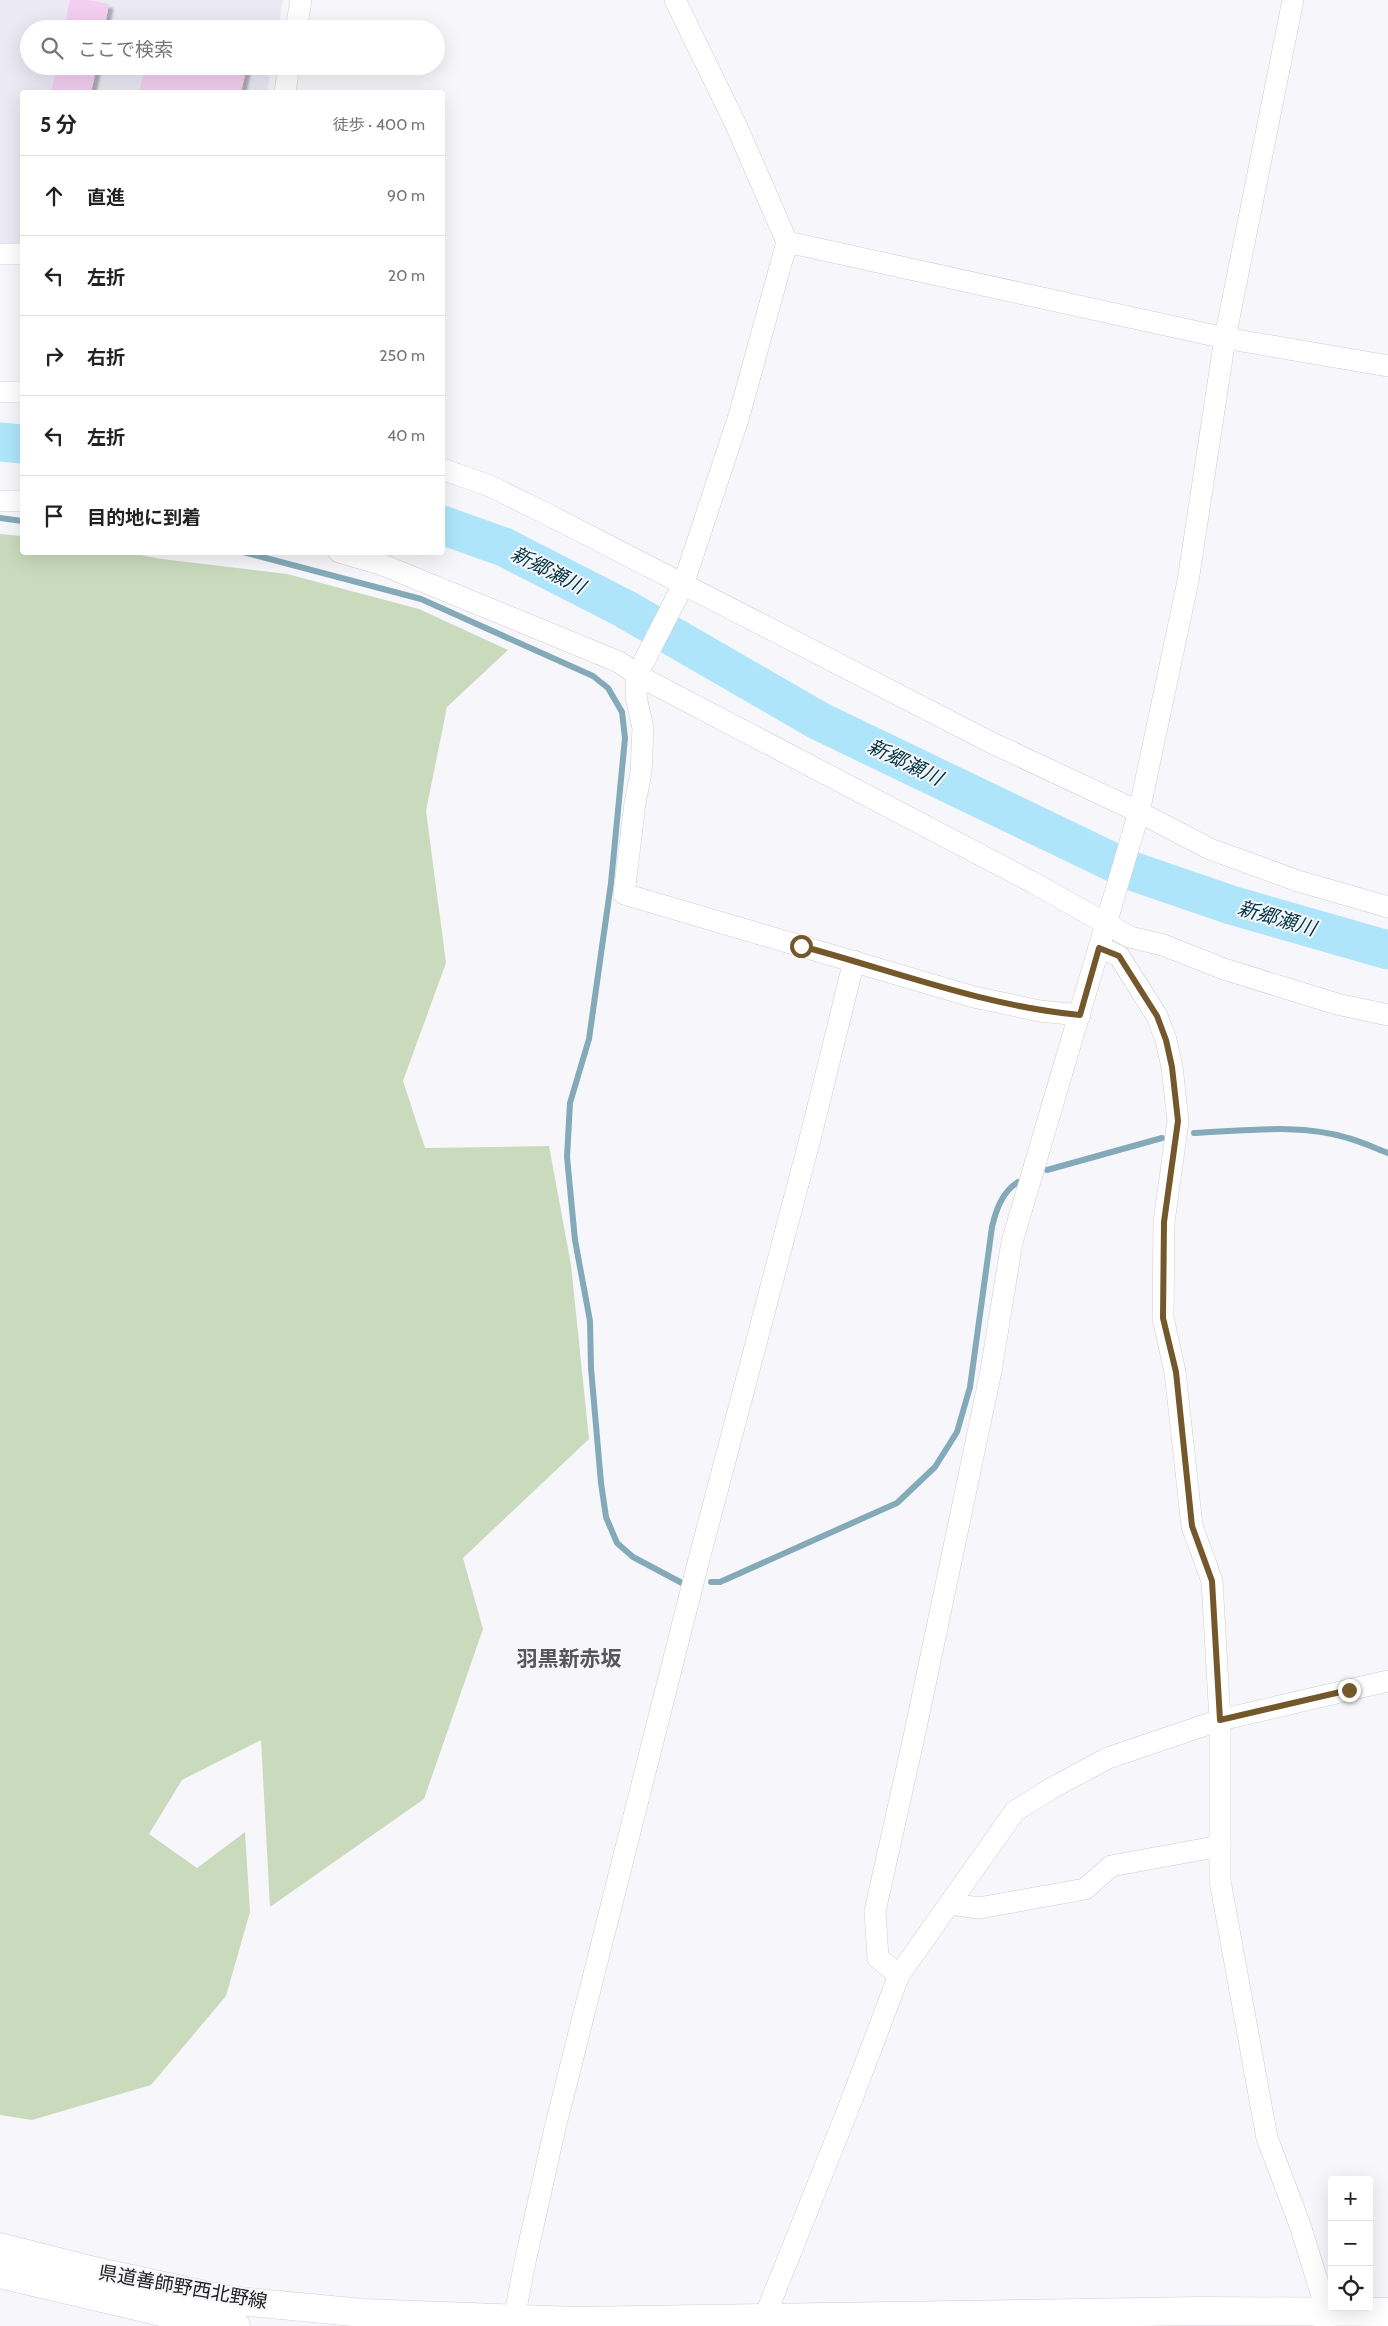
<!DOCTYPE html>
<html lang="ja">
<meta charset="utf-8">
<style>
body{margin:0;font-family:Cabin,"Noto Sans JP",sans-serif;background:#f6f6f6;color:#222}
.controls{position:absolute;right:15px;bottom:15px;display:grid;overflow:hidden;border-radius:5px;box-shadow:0 5px 20px #0002}
.controls button{width:45px;height:45px;display:grid;place-items:center;padding:0;border:0;border-bottom:1px solid #e0e0e0;background:#fff;color:#222;font:25px sans-serif}
.stop{position:absolute;width:15px;height:15px;margin:-11px;border:4px solid #74582b;border-radius:50%;background:#fff}
.stop.end{background:#74582b;border-color:#fff;box-shadow:0 1px 5px #0008}
.list{margin:0;padding:0;list-style:none}
h2{display:flex;justify-content:space-between;align-items:center;height:65px;margin:0;padding:0 20px;font-size:21px}
h2 small{font-size:16px;font-weight:400;color:#767676}
.list li{display:grid;grid-template-columns:32px 1fr auto;gap:15px;align-items:center;box-sizing:border-box;height:80px;padding:0 20px;border-top:1px solid #e0e0e0}
.list b{display:block;font-size:19px;white-space:nowrap}
.list em{font-size:16px;font-style:normal;color:#767676}
.icon{flex:none;width:28px;height:28px;fill:none;stroke:currentColor;stroke-width:2;stroke-linecap:round;stroke-linejoin:round}
.map{position:relative;flex:none;width:1388px;height:2326px;overflow:hidden}
.search{position:absolute;background:#fff;box-shadow:0 5px 20px #0002;left:20px;top:20px;width:425px;height:55px;display:flex;align-items:center;gap:12px;box-sizing:border-box;padding:0 18px;border-radius:28px;color:#767676;font-size:19px}
.panel{position:absolute;background:#fff;box-shadow:0 5px 20px #0002;left:20px;top:90px;width:425px;height:465px;border-radius:5px}
.map>svg:first-child{display:block}
.built{fill:#eae9f4}
.green{fill:#c9dabd}
.lines{fill:none;stroke-linecap:round;stroke-linejoin:round}
.stream{stroke:#84aab9;stroke-width:6}
.river{stroke:#afe5fa;stroke-width:39}
.building{fill:#f4cef1;filter:url(#shadow)}
.minor-casing{stroke:#ceced1;stroke-width:22}
.major-casing{stroke:#ceced1;stroke-width:29}
.minor{stroke:#fff;stroke-width:21}
.major{stroke:#fff;stroke-width:28}
.route{stroke:#74582b;stroke-width:6}
.labels{text-anchor:middle;dominant-baseline:central;stroke-width:4;stroke-linejoin:round;paint-order:stroke}
.street-label{font-size:19px;fill:#212122;stroke:#f7f7fb}
.water-label{font-size:20px;font-style:italic;fill:#043645;stroke:#f7f7fb}
.quarter-label{font-size:21px;font-weight:bold;fill:#57575a;stroke:#f7f7fb}
</style>
<div class="map">
<svg width="1388" height="2326" viewBox="0 0 1388 2326">
<defs>
<filter id="shadow"><feDropShadow dx="4.5" dy="4.5" stdDeviation="1" flood-color="#0004"/></filter>
</defs>
<rect width="100%" height="100%" fill="#f7f7fb"/>
<!-- built -->
<polygon class="built" points="0,0 283,0 278,29 29,29 29,66 271,66 267,92 22,92 22,243 0,243"/>
<!-- green -->
<polygon class="green" points="0,534 22,536 22,552 129,553 162,559 287,574 419,609 508,650 447,707 426,811 446,963 403,1081 425,1148 549,1146 571,1265 589,1439 463,1558 483,1629 424,1799 270,1907 261,1740 182,1780 149,1834 197,1868 245,1832 250,1912 226,1996 151,2085 32,2120 0,2115"/>
<g class="lines">
<!-- stream -->
<g class="stream">
<polyline points="0,518 22,521"/>
<polyline points="243,552 421,599 593,676 608,688 622,712 625,738 611,883 589,1039 570,1103 567,1157 575,1240 590,1321 591,1368 601,1483 606,1517 617,1543 633,1557 682,1583"/>
<path d="M 1194,1133 C 1244,1131 1300,1123 1348,1138 C 1362,1142 1375,1148 1388,1153"/>
<polyline points="1047,1170 1162,1138"/>
<path d="M 711,1582 L 720,1582 L 897,1503 L 935,1467 L 957,1432 L 970,1387 L 992,1227 C 996,1210 1002,1192 1018,1182"/>
</g>
<!-- river -->
<g class="river">
<polyline points="0,442 22,444"/>
<polyline points="442,525 504,547 625,609 819,721 1129,870 1231,905 1388,950"/>
</g>
</g>
<!-- building -->
<g class="building">
<polygon points="70,0 88,0 109,4 104,29 64,29"/>
<polygon points="57,66 97,66 91,92 51,92"/>
<polygon points="145,66 247,66 241,92 139,92"/>
</g>
<g class="lines">
<defs>
<g id="minor">
<polyline points="675,0 736,125 787,242 739,416 683,585 637,675 636,697 643,728 641,773 635,803 624,894 974,997 1040,1011 1080,1015"/>
<polyline points="296,29 301,0"/>
<polyline points="285,92 289,66"/>
<polyline points="787,242 1225,338 1388,366"/>
<polyline points="0,254 22,254"/>
<polyline points="0,392 22,392"/>
<polyline points="442,469 490,486 545,513 992,743 1139,812 1210,849 1298,881 1388,907"/>
<polyline points="0,501 22,501"/>
<polyline points="339,552 383,565 619,662 637,675 1032,882 1130,937 1163,945 1224,969 1337,1004 1388,1015"/>
<polyline points="1099,947 1119,956 1157,1016 1166,1040 1172,1067 1178,1121 1164,1222 1163,1318 1175,1372 1192,1526 1212,1581 1220,1720 1220,1881 1267,2138 1300,2225 1321,2293 1325,2326"/>
<polyline points="950,1904 979,1908 1085,1889 1111,1866 1220,1846"/>
<polyline points="899,1975 878,1958 875,1911 914,1737 991,1371 1012,1242 1139,812 1188,581 1225,338 1293,0"/>
<polyline points="514,2319 525,2262 555,2128 697,1567 811,1135 854,961"/>
<polyline points="761,2326 847,2112 899,1975 1015,1811 1052,1788 1108,1758 1220,1720 1388,1681"/>
</g>
<g id="major">
<polyline points="0,2247 94,2271 228,2300 363,2313 575,2321 1201,2311 1388,2312"/>
<polyline points="0,2274 166,2313 236,2326"/>
</g>
</defs>
<!-- minor casing -->
<use href="#minor" class="minor-casing"/>
<!-- major casing -->
<use href="#major" class="major-casing"/>
<!-- minor -->
<use href="#minor" class="minor"/>
<!-- major -->
<use href="#major" class="major"/>
</g>
<g class="lines">
<!-- route -->
<path class="route" d="M 801,946 C 894,971 984,1006 1080,1015 L 1099,948 L 1119,956 L 1157,1016 L 1166,1040 L 1172,1067 L 1178,1121 L 1164,1222 L 1163,1318 L 1176,1372 L 1192,1526 L 1212,1581 L 1220,1720 L 1349,1690"/>
</g>
<g class="labels">
<!-- street labels -->
<g class="street-label">
<text transform="translate(183 2287) rotate(10)">県道善師野西北野線</text>
</g>
<!-- water labels -->
<g class="water-label">
<text transform="translate(548 570) rotate(27)">新郷瀬川</text>
<text transform="translate(905 762) rotate(26)">新郷瀬川</text>
<text transform="translate(1277 918) rotate(16)">新郷瀬川</text>
</g>
<!-- quarter labels -->
<g class="quarter-label">
<text x="569" y="1658">羽黒新赤坂</text>
</g>
</g>
</svg>
<div class="controls">
<button>+</button>
<button>−</button>
<button><svg class="icon" aria-label="locate" viewBox="0 0 24 24"><circle cx="12" cy="12" r="6"/><path d="M12 2v4M12 18v4M2 12h4M18 12h4"/></svg></button>
</div>
<div class="stop" style="left:801px;top:946px"></div>
<div class="stop end" style="left:1349px;top:1690px"></div>
<div class="search"><svg class="icon" aria-label="search" viewBox="0 0 24 24"><circle cx="10" cy="10" r="6"/><path d="M15 15l6 6"/></svg>ここで検索</div>
<section class="panel">
<h2>5 分<small>徒歩 · 400 m</small></h2>
<ul class="list">
<li><svg class="icon" aria-label="ahead" viewBox="0 0 24 24"><path d="M12 20V5M6 11l6-6 6 6"/></svg><div><b>直進</b></div><em>90 m</em></li>
<li><svg class="icon" aria-label="left" viewBox="0 0 24 24"><path d="M17 20v-9H6M10 6l-5 5 5 5"/></svg><div><b>左折</b></div><em>20 m</em></li>
<li><svg class="icon" aria-label="right" viewBox="0 0 24 24"><path d="M7 20v-9h11M14 6l5 5-5 5"/></svg><div><b>右折</b></div><em>250 m</em></li>
<li><svg class="icon" aria-label="left" viewBox="0 0 24 24"><path d="M17 20v-9H6M10 6l-5 5 5 5"/></svg><div><b>左折</b></div><em>40 m</em></li>
<li><svg class="icon" aria-label="arrive" viewBox="0 0 24 24"><path d="M6 21V4h12l-3 4 3 4H6"/></svg><div><b>目的地に到着</b></div></li>
</ul>
</section>
</div>
